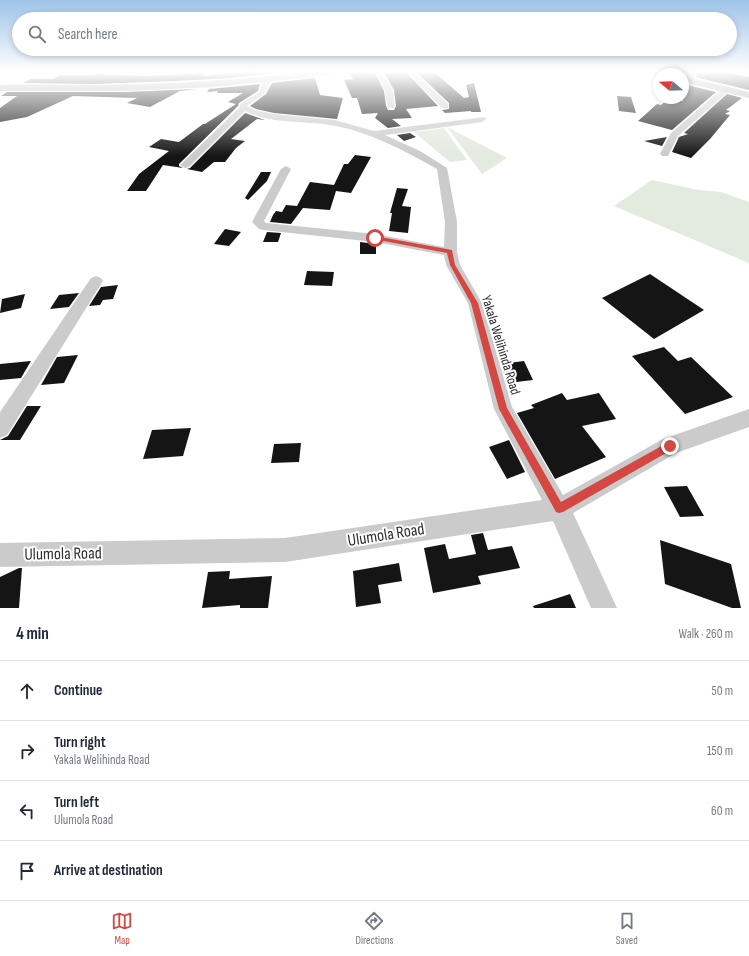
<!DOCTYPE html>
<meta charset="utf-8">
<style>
body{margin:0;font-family:"Sofia Sans Condensed",sans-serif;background:#f2f2f3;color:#1f2937}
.compass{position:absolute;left:653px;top:68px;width:36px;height:36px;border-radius:50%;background:#fff;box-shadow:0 2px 6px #0003;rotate:289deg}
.stop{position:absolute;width:12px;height:12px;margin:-9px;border:3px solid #d34843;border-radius:50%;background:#fff}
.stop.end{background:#d34843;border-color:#fff;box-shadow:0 1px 4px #0008}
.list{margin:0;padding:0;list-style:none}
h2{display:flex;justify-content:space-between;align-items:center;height:52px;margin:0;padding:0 16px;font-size:17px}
h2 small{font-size:13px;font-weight:400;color:#747a83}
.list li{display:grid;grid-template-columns:26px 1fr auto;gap:12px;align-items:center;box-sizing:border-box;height:60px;padding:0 16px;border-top:1px solid #e0e1e3}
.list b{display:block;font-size:15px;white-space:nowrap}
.list p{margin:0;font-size:13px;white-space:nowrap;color:#747a83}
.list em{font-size:13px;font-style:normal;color:#747a83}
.icon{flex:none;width:22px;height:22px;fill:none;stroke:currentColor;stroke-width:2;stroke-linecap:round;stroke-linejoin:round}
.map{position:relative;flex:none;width:749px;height:608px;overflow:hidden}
.search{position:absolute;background:#fff;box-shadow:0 2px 6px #0003;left:12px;right:12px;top:12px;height:44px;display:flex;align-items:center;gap:10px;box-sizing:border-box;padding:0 14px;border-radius:22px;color:#747a83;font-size:15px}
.sheet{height:292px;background:#fff}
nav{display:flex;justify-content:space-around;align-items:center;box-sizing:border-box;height:56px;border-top:1px solid #e0e1e3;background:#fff;font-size:11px;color:#747a83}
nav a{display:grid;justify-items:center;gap:2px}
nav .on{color:#d34843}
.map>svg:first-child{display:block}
.green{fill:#e3eade}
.building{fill:#151515}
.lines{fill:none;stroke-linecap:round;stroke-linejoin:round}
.street{fill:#cbcbcb;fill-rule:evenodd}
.primary{fill:#a6a6a6;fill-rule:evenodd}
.route{fill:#d34843}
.labels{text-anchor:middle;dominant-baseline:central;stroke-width:4;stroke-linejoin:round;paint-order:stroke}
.street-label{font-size:14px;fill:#2e2e2e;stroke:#fff}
.near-street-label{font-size:17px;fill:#2e2e2e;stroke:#fff}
</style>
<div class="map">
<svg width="749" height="608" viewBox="0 0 749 608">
<rect width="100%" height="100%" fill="#fff"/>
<!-- green -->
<g class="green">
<polygon points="447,127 507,158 482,174"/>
<polygon points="444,128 467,160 450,162 414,132"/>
<polygon points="652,180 698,190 721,192 749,202 749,263 614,206"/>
</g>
<!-- building -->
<g class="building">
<polygon points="249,71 295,71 229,78 175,81 94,84 23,83 31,79 53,79 60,75 93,75 95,74 148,76 206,73 204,76"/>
<polygon points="346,71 374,71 384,91 386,106 388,110 394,110 396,106 394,90 383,71 405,71 438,106 406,109 412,118 392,119 401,126 388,128 375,118 378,113 362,114 357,98 352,98 344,80 354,79"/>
<polygon points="415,71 433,71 464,98 469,97 466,85 474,83 481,112 471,112 471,111 445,113 442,110 449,109 449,103"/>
<polygon points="700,71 721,71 749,77 749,90 695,77"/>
<polygon points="315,78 320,95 343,98 337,119 274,113 256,109 250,106 266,94 272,83"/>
<polygon points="260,84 258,91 239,103 238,106 179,164 179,166 183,168 163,165 146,191 127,191 139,174 169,151 149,147 161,139 179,142 203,124 205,124 236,104 228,102 243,93 217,93 218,91 207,92 209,89"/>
<polygon points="683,84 716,92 672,130 638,121 657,104 661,105 670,98 683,101"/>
<polygon points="198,89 180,91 150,107 127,103 137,98 73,96 27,117 0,122 0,108 17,96 1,96 7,92 124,92"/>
<polygon points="727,94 742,98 726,110 730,111 725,114 730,115 710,139 691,158 672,152 679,137 688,134 684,133"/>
<polygon points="617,96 631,97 636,113 619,111"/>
<polygon points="245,113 265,120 257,119 231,139 245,141 236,148 225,162 214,162 202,172 187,169 190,168"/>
<polygon points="410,133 416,137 404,141 397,135"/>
<polygon points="667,137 662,146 644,141"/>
<polygon points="355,155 371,157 351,193 336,191 330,210 303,208 291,224 270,222 273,215 276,211 282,212 286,205 297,206 310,182 334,185 344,164 348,164"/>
<polygon points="261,172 271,172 267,181 248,200 245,198"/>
<polygon points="397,188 408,189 402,206 411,207 408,233 389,231 392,213 390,213"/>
<polygon points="225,229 241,232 229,246 214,244"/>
<polygon points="267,232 281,233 278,242 263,242"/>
<polygon points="360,242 376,244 376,254 360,254"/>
<polygon points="307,271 334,272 332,286 304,285"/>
<polygon points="650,274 704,310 654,339 602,298"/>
<polygon points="118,285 113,299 103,300 100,305 89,306 101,287"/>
<polygon points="79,293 69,307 50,309 59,295"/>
<polygon points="25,294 21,308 0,313 2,299"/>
<polygon points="664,347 678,361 691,357 733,397 685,414 632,356"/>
<polygon points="78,355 64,383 41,385 57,357"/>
<polygon points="31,361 21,378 0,380 0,364"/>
<polygon points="524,361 533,380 507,383 501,364"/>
<polygon points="562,393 567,400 599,393 616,419 582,426 606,457 555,479 517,413 534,408 531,405"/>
<polygon points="27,406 41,406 20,440 0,440 8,436"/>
<polygon points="191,428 183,456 143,459 152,430"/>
<polygon points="509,440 525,472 507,479 489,447"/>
<polygon points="301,443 299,462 271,463 274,444"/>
<polygon points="687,486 704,516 680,517 664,487"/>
<polygon points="483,533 488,550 512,546 520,568 478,576 481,584 433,593 424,548 445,544 449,559 476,554 471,535"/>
<polygon points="660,540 731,564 741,608 732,608 665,584"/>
<polygon points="399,563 402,581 378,585 381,603 356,607 353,571"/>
<polygon points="19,568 22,568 19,608 0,608 0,577"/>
<polygon points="230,571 229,579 272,576 268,608 240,608 240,605 202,608 208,572"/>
<polygon points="570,594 576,608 534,608 533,606"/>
</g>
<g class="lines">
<!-- street -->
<g class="street">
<polygon points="375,71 381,71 393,91 395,106 394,108 388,108 387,106 385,91"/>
<polygon points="406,71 413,71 448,104 448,108 442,108"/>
<polygon points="692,71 699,71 689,82 683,82 683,78"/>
<path d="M 264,77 L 267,77 L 271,79 C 267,97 260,96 247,106 L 255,110 L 274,114 L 335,120 L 374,131 L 485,117 L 486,119 L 482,122 L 385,135 L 420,151 L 447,168 L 457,222 L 457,252 L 460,265 L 482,303 L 512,407 L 563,495 L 663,439 L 749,409 L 749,427 L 676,453 L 573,513 L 617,608 L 591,608 L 553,521 L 285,562 L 0,567 L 0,543 L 285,538 L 542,500 L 494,409 L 468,303 L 446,265 L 444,255 L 375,242 L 263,230 L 259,229 L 252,222 L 281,169 L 286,166 L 291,169 L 264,221 L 266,223 L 375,234 L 444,247 L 445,222 L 437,169 C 405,151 372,133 336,126 C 306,120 273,125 245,111 L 189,167 L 185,168 L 180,165 L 240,107 L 240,104 L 259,92 Z"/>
<polygon points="723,88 726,88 730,90 678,136 668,156 662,156 660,154 671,133"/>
<polygon points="96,276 101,278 103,281 7,435 0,438 0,412 91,278"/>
</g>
<!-- primary -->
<g class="primary">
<path d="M 310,71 L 338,71 L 333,74 L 303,78 L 214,87 L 124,91 L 0,91 L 0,85 C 31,84 63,85 94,85 C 166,84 239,81 310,71 Z"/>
<polygon points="645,71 663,71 667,74 659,74 659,76 646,73"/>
<polygon points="683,76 749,92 749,98 683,82"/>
</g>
</g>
<!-- sky -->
<linearGradient id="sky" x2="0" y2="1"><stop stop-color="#9dc3e8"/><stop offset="0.46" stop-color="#fff"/><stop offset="1" stop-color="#fff" stop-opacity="0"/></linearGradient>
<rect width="749" height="156" fill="url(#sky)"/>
<!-- route -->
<polygon class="route" points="375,236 452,250 455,265 478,303 507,408 561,502 667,443 670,442 673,443 675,446 673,449 563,512 559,513 556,512 499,409 471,303 450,265 447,253 373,239 373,238"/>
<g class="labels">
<!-- street labels -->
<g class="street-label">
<text transform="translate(501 345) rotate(73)">Yakala Welihinda Road</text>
</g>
<!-- near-street labels -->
<g class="near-street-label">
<text transform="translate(386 535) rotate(-9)">Ulumola Road</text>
<text transform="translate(63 554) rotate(-1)">Ulumola Road</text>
</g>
</g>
</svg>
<svg class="compass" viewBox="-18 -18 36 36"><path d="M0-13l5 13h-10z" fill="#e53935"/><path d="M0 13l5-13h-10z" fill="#747a83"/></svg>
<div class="stop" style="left:375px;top:238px"></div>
<div class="stop end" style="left:670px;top:446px"></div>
<div class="search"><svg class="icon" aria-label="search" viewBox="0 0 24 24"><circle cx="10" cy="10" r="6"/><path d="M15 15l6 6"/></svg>Search here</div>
</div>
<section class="sheet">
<h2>4 min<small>Walk · 260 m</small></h2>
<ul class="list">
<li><svg class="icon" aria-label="ahead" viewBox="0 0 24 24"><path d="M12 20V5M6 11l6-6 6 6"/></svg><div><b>Continue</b></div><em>50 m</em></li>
<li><svg class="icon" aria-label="right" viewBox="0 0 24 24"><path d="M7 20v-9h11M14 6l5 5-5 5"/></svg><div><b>Turn right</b><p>Yakala Welihinda Road</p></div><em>150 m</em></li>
<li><svg class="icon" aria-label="left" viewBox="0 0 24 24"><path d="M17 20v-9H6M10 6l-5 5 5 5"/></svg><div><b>Turn left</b><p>Ulumola Road</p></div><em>60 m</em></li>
<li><svg class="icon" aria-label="arrive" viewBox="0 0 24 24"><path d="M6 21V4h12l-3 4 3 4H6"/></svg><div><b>Arrive at destination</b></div></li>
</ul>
</section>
<nav>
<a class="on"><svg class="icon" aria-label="map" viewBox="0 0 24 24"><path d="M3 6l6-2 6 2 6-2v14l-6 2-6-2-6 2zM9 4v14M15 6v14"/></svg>Map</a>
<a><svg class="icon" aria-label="directions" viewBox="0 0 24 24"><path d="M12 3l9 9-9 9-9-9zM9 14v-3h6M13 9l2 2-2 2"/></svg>Directions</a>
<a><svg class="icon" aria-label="saved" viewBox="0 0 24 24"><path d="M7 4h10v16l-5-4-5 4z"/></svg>Saved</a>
</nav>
